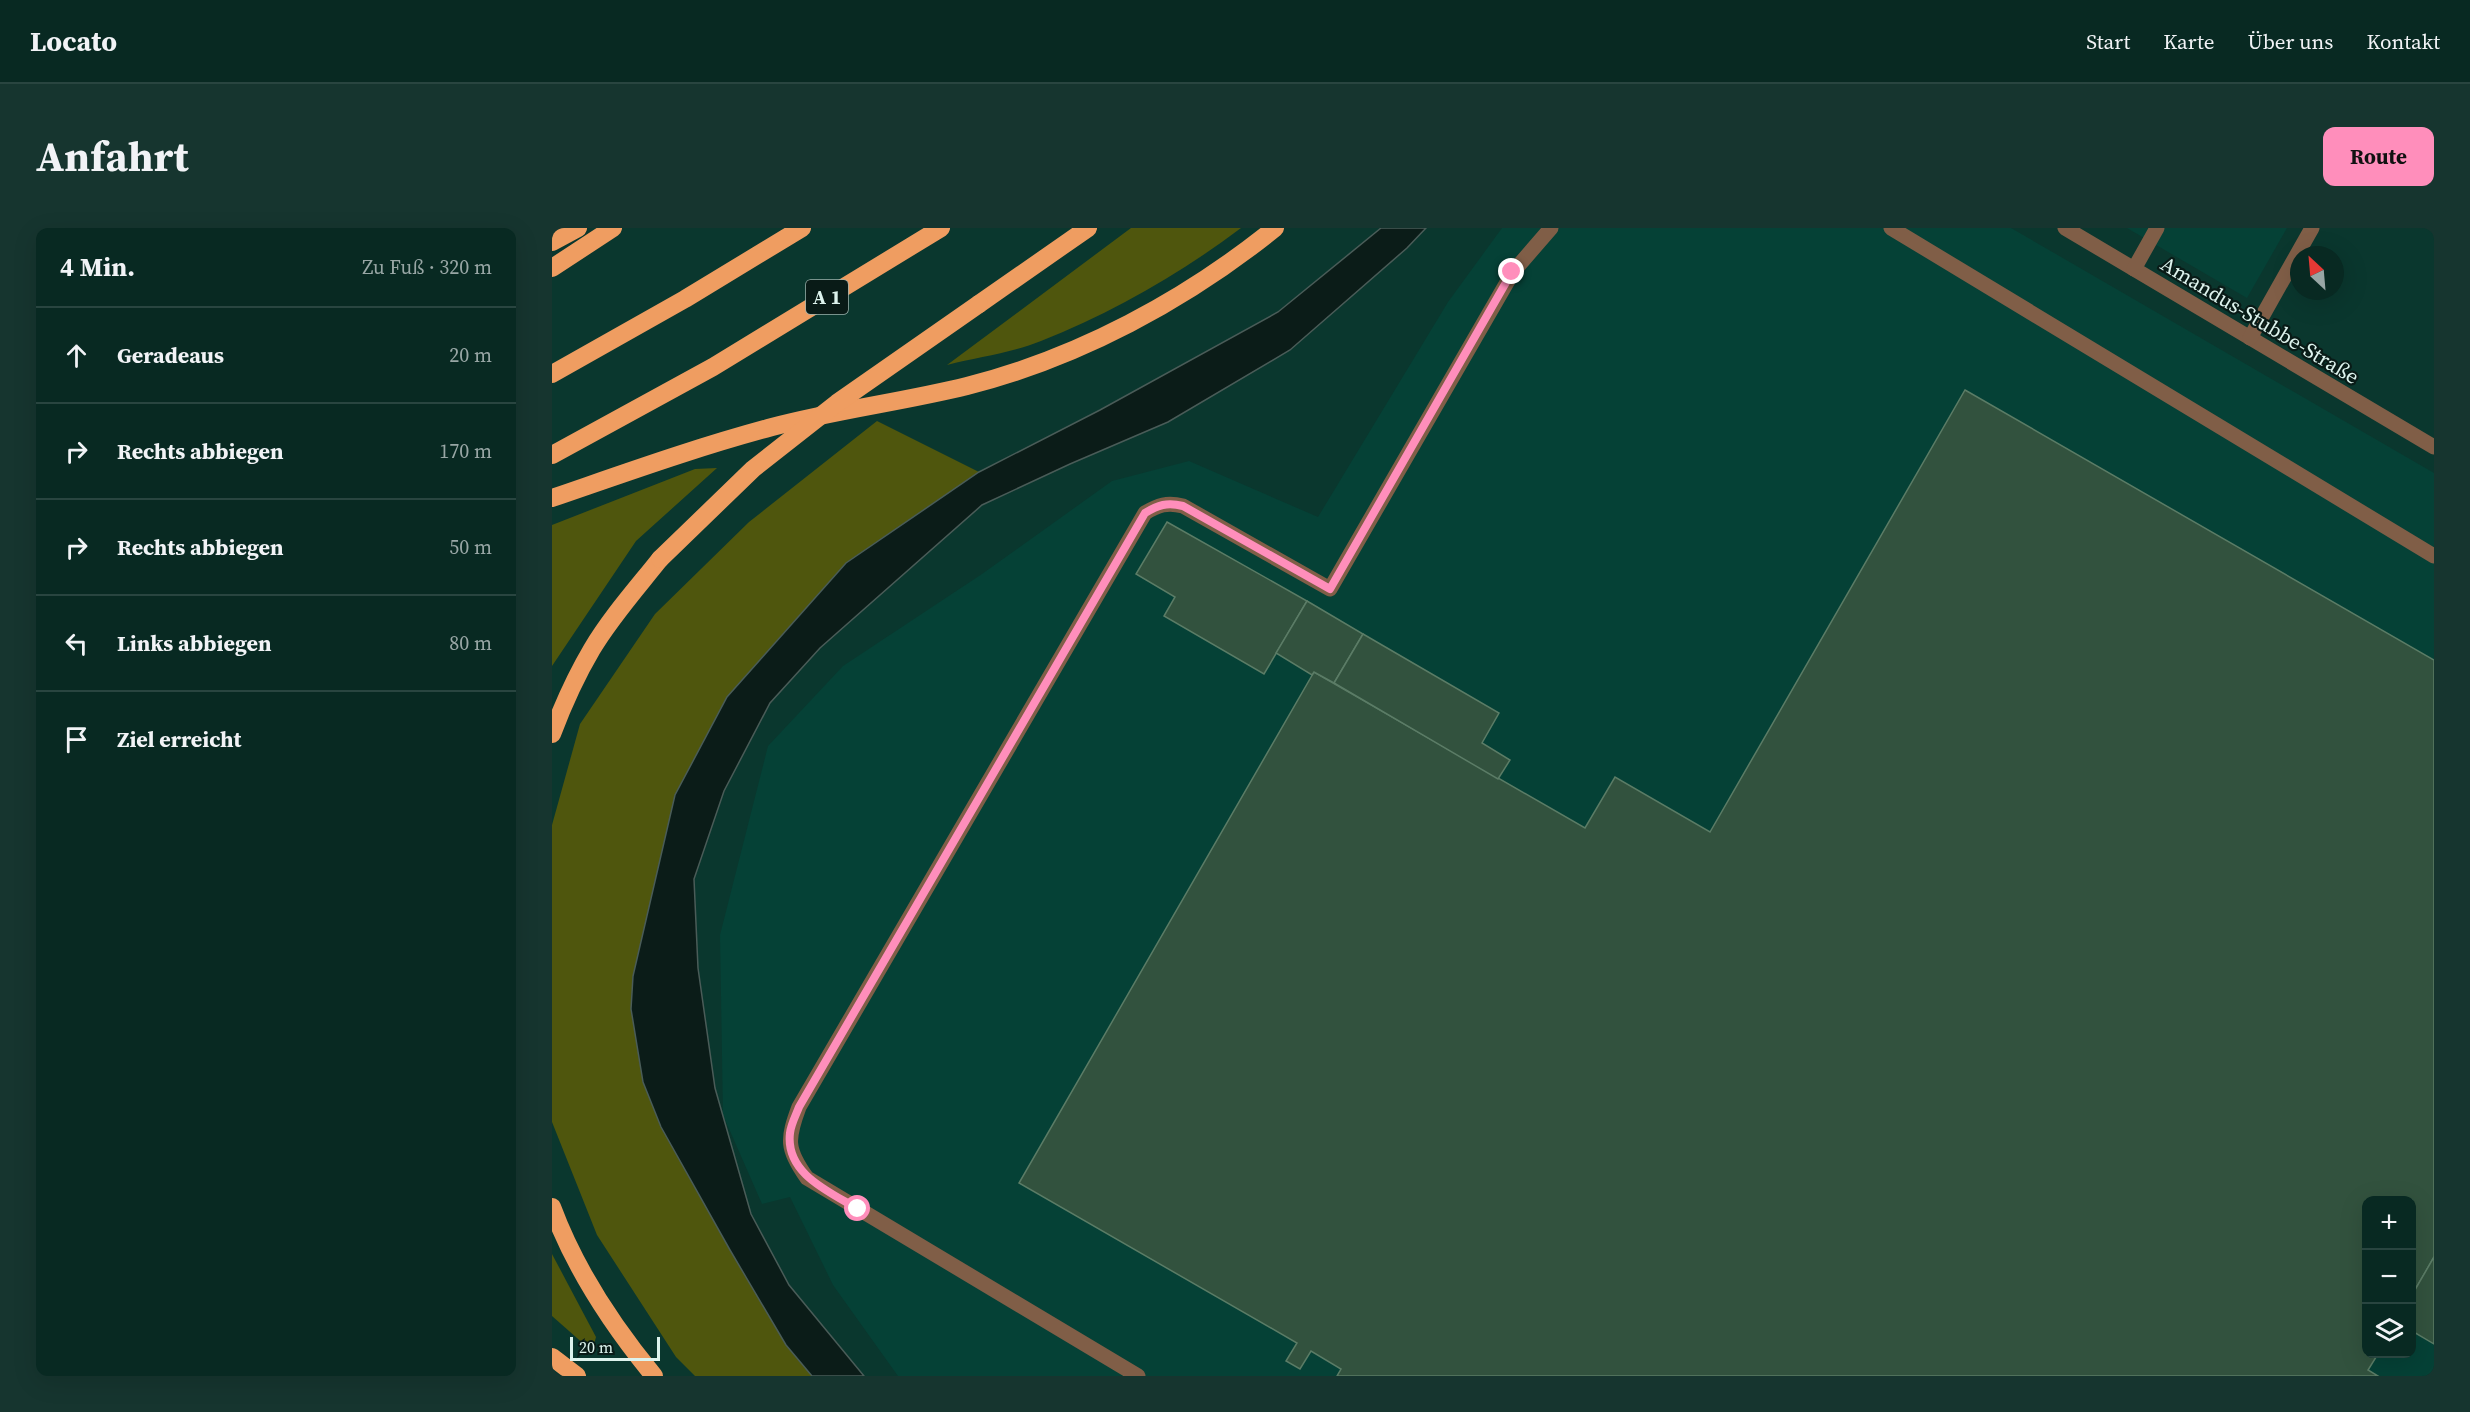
<!DOCTYPE html>
<html lang="de">
<meta charset="utf-8">
<style>
body{margin:0;font-family:"Source Serif 4",serif;background:#16352f;color:#f1f3f6}
.controls{position:absolute;right:18px;bottom:18px;display:grid;overflow:hidden;border-radius:12px;box-shadow:0 6px 24px #0002}
.controls button{width:54px;height:54px;display:grid;place-items:center;padding:0;border:0;border-bottom:2px solid #294540;background:#082922;color:#f1f3f6;font:30px sans-serif}
.compass{position:absolute;left:1738px;top:18px;width:54px;height:54px;border-radius:50%;background:#082922;box-shadow:0 6px 24px #0002;rotate:334deg}
.scale{position:absolute;left:18px;bottom:15px;width:90px;box-sizing:border-box;padding-left:6px;border:3px solid #ddf3ed;border-top:0;font-size:16px;line-height:21px;white-space:nowrap;color:#ddf3ed;-webkit-text-stroke:4px #091b17;paint-order:stroke}
.stop{position:absolute;width:18px;height:18px;margin:-14px;border:4px solid #ff8ebb;border-radius:50%;background:#fff}
.stop.end{background:#ff8ebb;border-color:#fff;box-shadow:0 2px 6px #0008}
.list{margin:0;padding:0;list-style:none}
h2{display:flex;justify-content:space-between;align-items:center;height:78px;margin:0;padding:0 24px;font-size:26px}
h2 small{font-size:20px;font-weight:400;color:#98a6a5}
.list li{display:grid;grid-template-columns:39px 1fr auto;gap:18px;align-items:center;box-sizing:border-box;height:96px;padding:0 24px;border-top:2px solid #294540}
.list b{display:block;font-size:22px;white-space:nowrap}
.list em{font-size:20px;font-style:normal;color:#98a6a5}
.icon{flex:none;width:33px;height:33px;fill:none;stroke:currentColor;stroke-width:2;stroke-linecap:round;stroke-linejoin:round}
.map{position:relative;flex:none;width:1882px;height:1148px;overflow:hidden;border-radius:12px}
header{display:flex;align-items:center;gap:36px;box-sizing:border-box;height:84px;padding:0 30px;background:#082922;border-bottom:2px solid #294540}
header strong{font-size:28px}
nav{display:flex;gap:33px;margin-inline-start:auto;font-size:21px}
.intro{display:flex;align-items:center;justify-content:space-between;box-sizing:border-box;height:144px;padding:0 36px}
h1{margin:0;font-size:42px}
.button{padding:15px 27px;border-radius:12px;background:#ff8ebb;color:#111;font-size:21px;font-weight:700}
main{display:flex;gap:36px;padding:0 36px}
aside{flex:1;background:#082922;border-radius:12px;box-shadow:0 6px 24px #0002}
.map>svg:first-child{display:block}
.built{fill:#054136;fill-rule:evenodd}
.green{fill:#4f560d}
.water{fill:#0b1c18;stroke:#4a5c58;stroke-width:1.5}
.building{fill:#32523e;stroke:#5b7c66;stroke-width:1.5}
.lines{fill:none;stroke-linecap:round;stroke-linejoin:round}
.minor{stroke:#805e47;stroke-width:15}
.highway{stroke:#ef9d61;stroke-width:18}
.highway-bridge{stroke:#ef9d61;stroke-width:18}
.route{stroke:#ff8ebb;stroke-width:8}
.labels{text-anchor:middle;dominant-baseline:central;stroke-width:4.5;stroke-linejoin:round;paint-order:stroke}
.shield{fill:#091b17;stroke:#9db2ad;stroke-width:1.5}
.shield-label{font-size:20px;font-weight:bold;fill:#ddf3ed}
.street-label{font-size:21px;fill:#ddf3ed;stroke:#091b17}
</style>
<header>
<strong>Locato</strong>
<nav><a>Start</a><a>Karte</a><a>Über uns</a><a>Kontakt</a></nav>
</header>
<div class="intro"><h1>Anfahrt</h1><a class="button">Route</a></div>
<main>
<aside>
<h2>4 Min.<small>Zu Fuß · 320 m</small></h2>
<ul class="list">
<li><svg class="icon" aria-label="ahead" viewBox="0 0 24 24"><path d="M12 20V5M6 11l6-6 6 6"/></svg><div><b>Geradeaus</b></div><em>20 m</em></li>
<li><svg class="icon" aria-label="right" viewBox="0 0 24 24"><path d="M7 20v-9h11M14 6l5 5-5 5"/></svg><div><b>Rechts abbiegen</b></div><em>170 m</em></li>
<li><svg class="icon" aria-label="right" viewBox="0 0 24 24"><path d="M7 20v-9h11M14 6l5 5-5 5"/></svg><div><b>Rechts abbiegen</b></div><em>50 m</em></li>
<li><svg class="icon" aria-label="left" viewBox="0 0 24 24"><path d="M17 20v-9H6M10 6l-5 5 5 5"/></svg><div><b>Links abbiegen</b></div><em>80 m</em></li>
<li><svg class="icon" aria-label="arrive" viewBox="0 0 24 24"><path d="M6 21V4h12l-3 4 3 4H6"/></svg><div><b>Ziel erreicht</b></div></li>
</ul>
</aside>
<div class="map">
<svg width="1882" height="1148" viewBox="0 0 1882 1148">
<rect width="100%" height="100%" fill="#0a372e"/>
<!-- built -->
<g class="built">
<path d="M 950,0 L 1459,0 L 1882,245 L 1882,1148 L 346,1148 L 281,1057 L 238,969 L 210,976 L 171,887 L 168,707 L 216,518 L 291,438 L 430,346 L 560,253 L 637,233 L 766,289 L 896,74 ZM 1814,972 L 1860,972 L 1860,1126 L 1814,1126 Z"/>
<polygon points="1575,0 1735,0 1695,70"/>
</g>
<!-- green -->
<g class="green">
<path d="M 579,0 L 689,0 C 628,46 560,85 489,113 C 460,125 426,129 395,137 Z"/>
<polygon points="325,193 427,244 294,335 123,567 81,748 79,781 91,854 109,899 234,1117 260,1148 143,1148 124,1129 45,1007 0,894 0,597 28,496 103,386 197,294"/>
<polygon points="165,240 84,313 0,438 0,297 143,241"/>
<polygon points="0,1026 44,1109 41,1120 34,1118 0,1088"/>
</g>
<!-- water -->
<polygon class="water" points="829,0 874,0 855,20 738,122 616,194 518,236 430,277 268,420 218,475 172,563 142,651 146,740 163,860 199,986 237,1057 312,1148 260,1148 234,1117 178,1022 109,899 91,854 79,781 81,748 123,567 175,469 294,335 427,244 548,182 726,84"/>
<!-- building -->
<g class="building">
<polygon points="1413,162 1882,432 1882,1029 1860,1067 1860,972 1814,972 1814,1126 1826,1126 1816,1142 1826,1148 785,1148 789,1141 759,1123 748,1141 734,1133 745,1115 467,955 762,444 1033,600 1063,549 1158,604"/>
<polygon points="615,294 755,373 712,446 612,388 623,369 584,346"/>
<polygon points="755,373 811,406 782,455 762,444 760,447 724,425"/>
<polygon points="811,406 947,485 930,515 958,532 946,551 782,455"/>
<polygon points="1882,1029 1882,1116 1860,1103 1860,1067"/>
</g>
<g class="lines">
<!-- minor -->
<g class="minor">
<polyline points="1339,0 1882,328"/>
<polyline points="1513,0 1882,219"/>
<polyline points="1582,41 1605,0"/>
<polyline points="1698,110 1760,0"/>
<path d="M 586,1148 L 255,950 C 234,921 235,911 247,879 L 593,285 C 606,277 615,274 631,278 L 778,361 L 961,44 L 999,0"/>
</g>
<!-- highway -->
<g class="highway">
<polyline points="0,14 26,0"/>
<polyline points="0,40 61,0"/>
<polyline points="427,76 536,0"/>
<polyline points="0,146 133,71 250,0"/>
<polyline points="0,227 161,139 389,0"/>
<path d="M 0,270 C 73,245 145,219 220,199 C 284,182 350,174 415,158 C 526,130 634,72 723,0"/>
<path d="M 0,506 C 11,477 24,448 40,421 C 59,389 85,360 108,331"/>
<path d="M 0,979 C 23,1041 60,1097 102,1148"/>
<polyline points="0,1129 25,1148"/>
</g>
<!-- highway-bridge -->
<polyline class="highway-bridge" points="108,331 201,241 285,175 427,76"/>
</g>
<g class="lines">
<!-- route -->
<path class="route" d="M 306,981 C 278,964 233,946 238,905 C 239,896 244,887 247,879 L 593,285 C 606,277 615,274 631,278 L 778,361 L 960,44"/>
</g>
<g class="labels">
<!-- shield labels -->
<rect class="shield" x="254" y="52" width="42" height="34" rx="4.5"/>
<g class="shield-label">
<text x="275" y="69">A 1</text>
</g>
<!-- street labels -->
<g class="street-label">
<text transform="translate(1708 92) rotate(31)">Amandus-Stubbe-Straße</text>
</g>
</g>
</svg>
<div class="controls">
<button>+</button>
<button>−</button>
<button><svg class="icon" aria-label="layers" viewBox="0 0 24 24"><path d="M12 4l9 5-9 5-9-5zM3 14l9 5 9-5"/></svg></button>
</div>
<svg class="compass" viewBox="-18 -18 36 36"><path d="M0-13l5 13h-10z" fill="#e53935"/><path d="M0 13l5-13h-10z" fill="#98a6a5"/></svg>
<div class="scale">20 m</div>
<div class="stop" style="left:306px;top:981px"></div>
<div class="stop end" style="left:960px;top:44px"></div>
</div>
</main>
